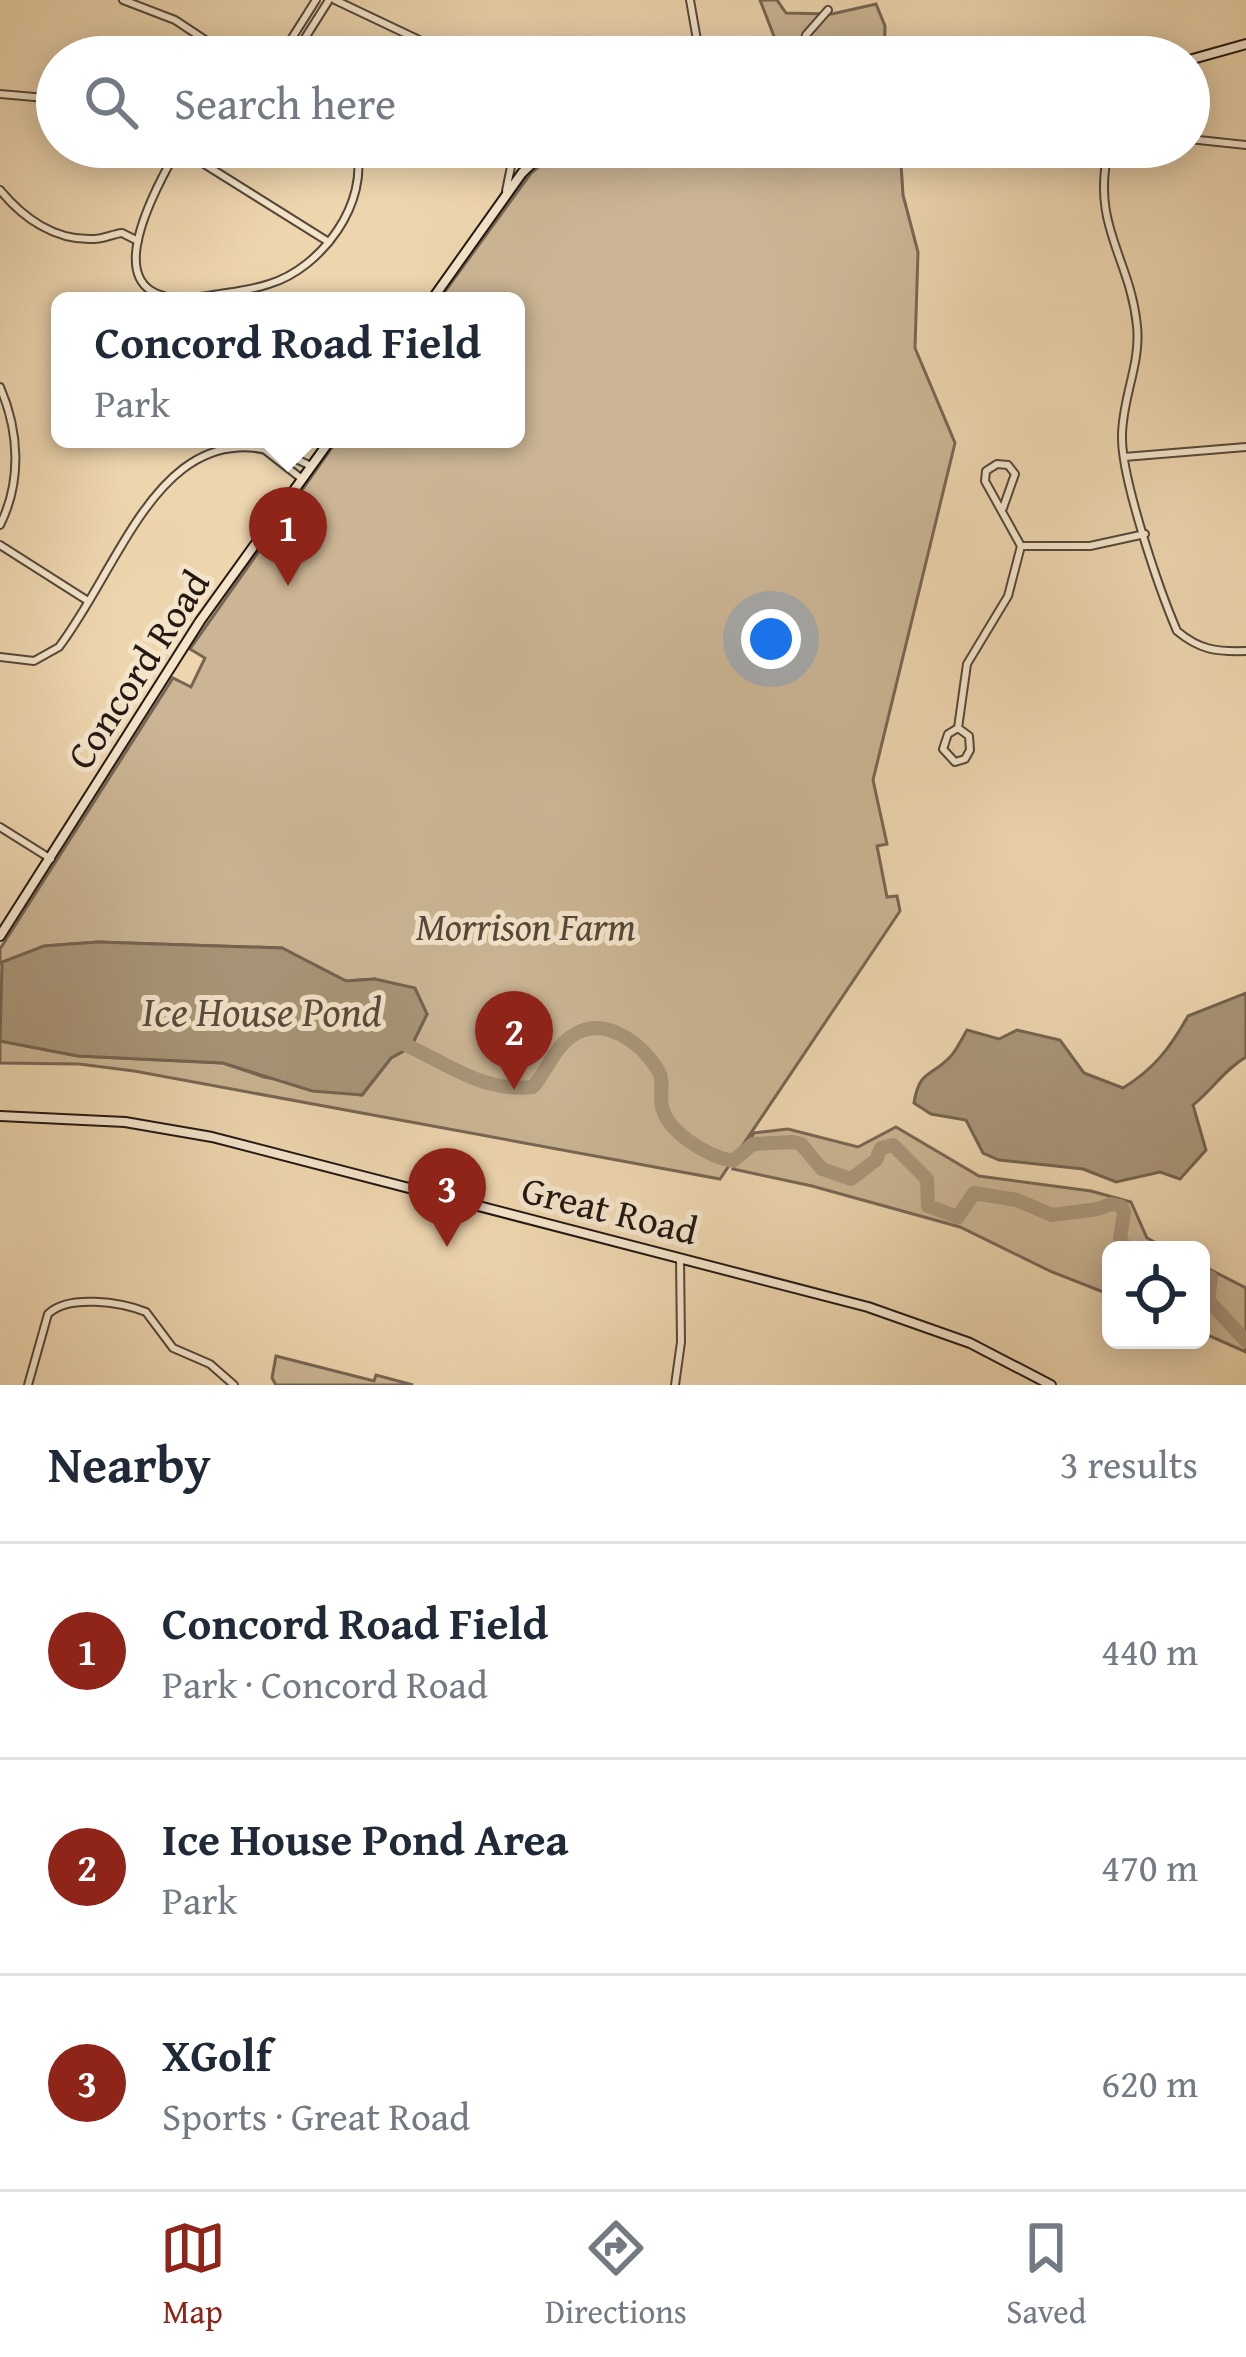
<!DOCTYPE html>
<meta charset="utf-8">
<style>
body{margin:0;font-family:"Gentium Book Plus",serif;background:#f2f2f3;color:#1f2937}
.controls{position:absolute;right:36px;bottom:36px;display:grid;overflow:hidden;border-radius:18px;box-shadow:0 6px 30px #0003}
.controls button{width:108px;height:108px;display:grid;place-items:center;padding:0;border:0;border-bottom:3px solid #e0e1e3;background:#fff;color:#1f2937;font:60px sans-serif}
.you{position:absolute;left:771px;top:639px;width:42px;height:42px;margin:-30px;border:9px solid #fff;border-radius:50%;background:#1a73e8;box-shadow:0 0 0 18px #1a73e833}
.badge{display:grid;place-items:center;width:78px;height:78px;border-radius:50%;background:#8f2418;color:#fff;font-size:39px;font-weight:700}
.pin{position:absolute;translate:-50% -99px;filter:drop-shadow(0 3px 6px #0008)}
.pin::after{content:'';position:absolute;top:63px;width:42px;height:36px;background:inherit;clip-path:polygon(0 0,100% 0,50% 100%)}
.popup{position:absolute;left:51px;top:292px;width:474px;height:156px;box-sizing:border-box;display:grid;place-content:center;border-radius:18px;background:#fff;filter:drop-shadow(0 3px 9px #0005);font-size:39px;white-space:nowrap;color:#747a83}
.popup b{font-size:45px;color:#1f2937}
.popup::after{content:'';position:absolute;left:50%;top:100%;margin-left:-24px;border:24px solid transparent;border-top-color:#fff}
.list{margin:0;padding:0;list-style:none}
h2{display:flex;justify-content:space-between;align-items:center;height:156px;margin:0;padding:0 48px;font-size:51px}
h2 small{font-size:39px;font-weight:400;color:#747a83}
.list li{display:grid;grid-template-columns:78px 1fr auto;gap:36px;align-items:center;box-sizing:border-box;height:216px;padding:0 48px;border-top:3px solid #e0e1e3}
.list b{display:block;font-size:45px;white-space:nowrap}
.list p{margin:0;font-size:39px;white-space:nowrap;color:#747a83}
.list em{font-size:39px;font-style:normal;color:#747a83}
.icon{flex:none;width:66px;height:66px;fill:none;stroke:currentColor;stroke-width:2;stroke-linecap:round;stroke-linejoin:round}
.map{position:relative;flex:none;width:1246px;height:1385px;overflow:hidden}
.search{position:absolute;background:#fff;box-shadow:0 6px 30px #0003;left:36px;right:36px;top:36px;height:132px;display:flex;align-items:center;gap:30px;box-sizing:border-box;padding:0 42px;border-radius:66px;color:#747a83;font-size:45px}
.sheet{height:804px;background:#fff}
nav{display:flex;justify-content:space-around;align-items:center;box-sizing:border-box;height:168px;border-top:3px solid #e0e1e3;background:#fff;font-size:33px;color:#747a83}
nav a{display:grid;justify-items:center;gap:6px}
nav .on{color:#8f2418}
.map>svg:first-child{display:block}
.green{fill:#cbb594;stroke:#786654;stroke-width:3}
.water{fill:#a99579;stroke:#746350;stroke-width:3}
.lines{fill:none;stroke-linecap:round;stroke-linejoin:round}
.river{stroke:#a99579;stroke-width:14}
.street-casing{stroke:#56473a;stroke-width:10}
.secondary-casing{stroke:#241813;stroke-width:12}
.street{stroke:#f3e4ca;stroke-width:6}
.secondary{stroke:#f3e4ca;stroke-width:8}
.labels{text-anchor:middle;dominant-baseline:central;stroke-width:10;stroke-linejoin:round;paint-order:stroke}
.street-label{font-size:39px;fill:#241813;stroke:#f3e4ca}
.park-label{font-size:39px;font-style:italic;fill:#56473a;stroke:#f3e4ca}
.water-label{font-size:42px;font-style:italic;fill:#594a3c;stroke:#f3e4ca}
</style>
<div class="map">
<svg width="1246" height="1385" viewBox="0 0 1246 1385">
<rect width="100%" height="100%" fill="#edd5ae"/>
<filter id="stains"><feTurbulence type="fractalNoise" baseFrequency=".00167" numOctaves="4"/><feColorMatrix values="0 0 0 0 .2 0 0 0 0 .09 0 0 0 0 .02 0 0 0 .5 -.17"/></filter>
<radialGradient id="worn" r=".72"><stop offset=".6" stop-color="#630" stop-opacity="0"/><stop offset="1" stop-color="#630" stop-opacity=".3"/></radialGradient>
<!-- green -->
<g class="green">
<polygon points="760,0 777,0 786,13 832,14 876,4 885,26 884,57 782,57"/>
<polygon points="563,147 900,147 903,195 918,252 915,348 955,443 873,780 887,844 877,846 887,897 897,896 900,911 720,1179 134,1071 79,1064 0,1063 0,1041 78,1056 223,1063 264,1077 362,1095 391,1058 411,1047 427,1014 375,979 346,981 282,948 98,942 44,946 0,964 0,949 173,678 191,687 205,658 190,649 338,439 516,439 516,301 438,301 531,173"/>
<polygon points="896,1127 979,1176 1091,1191 1131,1202 1147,1238 1170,1250 1111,1250 1111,1295 1052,1272 960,1227 812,1186 733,1169 754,1133 788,1129 858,1147"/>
<polygon points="1201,1265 1246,1288 1246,1352 1201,1332"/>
<polygon points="276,1356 374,1381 376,1375 413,1385 276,1385 272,1378"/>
</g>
<!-- water -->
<g class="water">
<polygon points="98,942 282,948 346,981 375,979 415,988 427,1014 411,1047 391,1058 362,1095 312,1091 223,1063 78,1056 0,1041 2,962 44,946"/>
<path d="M 1246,993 L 1246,1057 C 1224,1070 1213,1089 1193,1105 L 1206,1150 L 1180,1179 L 1160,1172 L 1116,1182 L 1083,1169 L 999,1160 L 983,1153 L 966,1120 L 931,1114 L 914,1103 C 919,1070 931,1077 950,1057 C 957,1050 962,1038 967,1030 L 999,1039 L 1017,1030 L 1060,1040 L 1084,1073 L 1123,1088 C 1154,1069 1170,1048 1188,1016 Z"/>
</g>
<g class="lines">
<!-- river -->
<g class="river">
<path d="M 397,1041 C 443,1060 480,1093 533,1087 C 546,1072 555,1047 572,1036 C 604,1014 641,1043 658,1070 C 665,1082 659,1094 662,1107 C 668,1133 709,1157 733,1161 L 753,1144 L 793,1142 L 801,1144 L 822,1169 L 851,1179 L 876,1160 L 881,1148 L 893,1145 L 927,1179 L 928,1206 L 958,1217 L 974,1193 L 1017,1200 L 1052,1215 L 1098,1209 L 1111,1204 L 1121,1206 L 1124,1212 L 1120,1239 L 1128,1250"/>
<polyline points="1201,1273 1211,1278 1208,1300 1246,1341"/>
</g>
<defs>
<g id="street">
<polyline points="123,0 175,20 231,57"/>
<polyline points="335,0 455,57"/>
<polyline points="690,0 700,57"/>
<polyline points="280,57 316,0"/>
<polyline points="293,57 329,0"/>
<polyline points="801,57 806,35 828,10"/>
<polyline points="0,94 57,99"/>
<polyline points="1189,139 1246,145"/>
<polyline points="177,147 327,241"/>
<path d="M 1109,147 C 1090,226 1130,256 1137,326 C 1141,364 1122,398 1122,436 C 1121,478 1159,589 1177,631 C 1200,650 1216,652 1246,651"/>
<path d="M 178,148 C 144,209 88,318 214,295 C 232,292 252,290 269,284 C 322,268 370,202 356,147"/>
<path d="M 0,190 C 23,218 55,241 94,239 C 103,239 113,234 122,233 L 138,241"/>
<polyline points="506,191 515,147"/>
<path d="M 0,387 C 19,431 22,481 0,525"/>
<polyline points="265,450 302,479"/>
<polyline points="1124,457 1246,447"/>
<polyline points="0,545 88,601"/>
<polyline points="1021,546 1090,546 1145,534"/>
<path d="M 0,657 L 34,661 L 59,647 C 128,556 166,392 311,466"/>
<polyline points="958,728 948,734 943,749 955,762 965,759 970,750 969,736 958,728 967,664 1008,596 1021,546 985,481 986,471 997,464 1008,465 1015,474 1003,508"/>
<polyline points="0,827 51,859"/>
<path d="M 28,1385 L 48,1314 C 68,1294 121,1302 146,1312 L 173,1348 L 210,1364 L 234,1385"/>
<polyline points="675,1385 681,1342 680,1258"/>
</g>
<g id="secondary">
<polyline points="1189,60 1246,44"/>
<polyline points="431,301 522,173 549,147"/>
<polyline points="0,936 200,621 331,439"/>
<polyline points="0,1116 125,1122 212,1137 868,1307 970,1343 1051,1385"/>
</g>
</defs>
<!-- street casing -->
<use href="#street" class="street-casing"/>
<!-- secondary casing -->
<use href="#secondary" class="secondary-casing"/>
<!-- street -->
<use href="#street" class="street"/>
<!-- secondary -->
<use href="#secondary" class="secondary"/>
</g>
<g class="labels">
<!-- street labels -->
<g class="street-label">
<text transform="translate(137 669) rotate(-57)">Concord Road</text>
<text transform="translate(610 1209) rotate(14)">Great Road</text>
</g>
<!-- park labels -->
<g class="park-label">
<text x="526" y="925">Morrison Farm</text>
</g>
<!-- water labels -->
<g class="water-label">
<text x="262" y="1010">Ice House Pond</text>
</g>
</g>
<rect width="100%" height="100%" filter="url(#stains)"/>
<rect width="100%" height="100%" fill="url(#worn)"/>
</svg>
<div class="controls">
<button><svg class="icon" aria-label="locate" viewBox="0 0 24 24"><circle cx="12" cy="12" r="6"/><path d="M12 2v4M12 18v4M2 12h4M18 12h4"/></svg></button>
</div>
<div class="you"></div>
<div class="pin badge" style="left:288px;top:586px">1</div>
<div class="popup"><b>Concord Road Field</b>Park</div>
<div class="pin badge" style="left:514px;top:1090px">2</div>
<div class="pin badge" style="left:447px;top:1247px">3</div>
<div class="search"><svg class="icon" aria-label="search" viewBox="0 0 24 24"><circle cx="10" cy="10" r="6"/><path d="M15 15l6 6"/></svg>Search here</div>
</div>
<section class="sheet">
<h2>Nearby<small>3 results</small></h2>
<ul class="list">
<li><span class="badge">1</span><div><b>Concord Road Field</b><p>Park · Concord Road</p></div><em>440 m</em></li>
<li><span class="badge">2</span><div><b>Ice House Pond Area</b><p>Park</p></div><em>470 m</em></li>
<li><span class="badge">3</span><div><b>XGolf</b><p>Sports · Great Road</p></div><em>620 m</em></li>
</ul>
</section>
<nav>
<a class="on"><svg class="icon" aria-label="map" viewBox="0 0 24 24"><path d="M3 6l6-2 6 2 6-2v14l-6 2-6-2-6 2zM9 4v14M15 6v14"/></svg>Map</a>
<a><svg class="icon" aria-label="directions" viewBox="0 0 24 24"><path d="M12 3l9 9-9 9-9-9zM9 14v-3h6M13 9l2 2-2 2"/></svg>Directions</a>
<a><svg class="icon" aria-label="saved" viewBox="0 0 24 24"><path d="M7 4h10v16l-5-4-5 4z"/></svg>Saved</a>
</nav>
